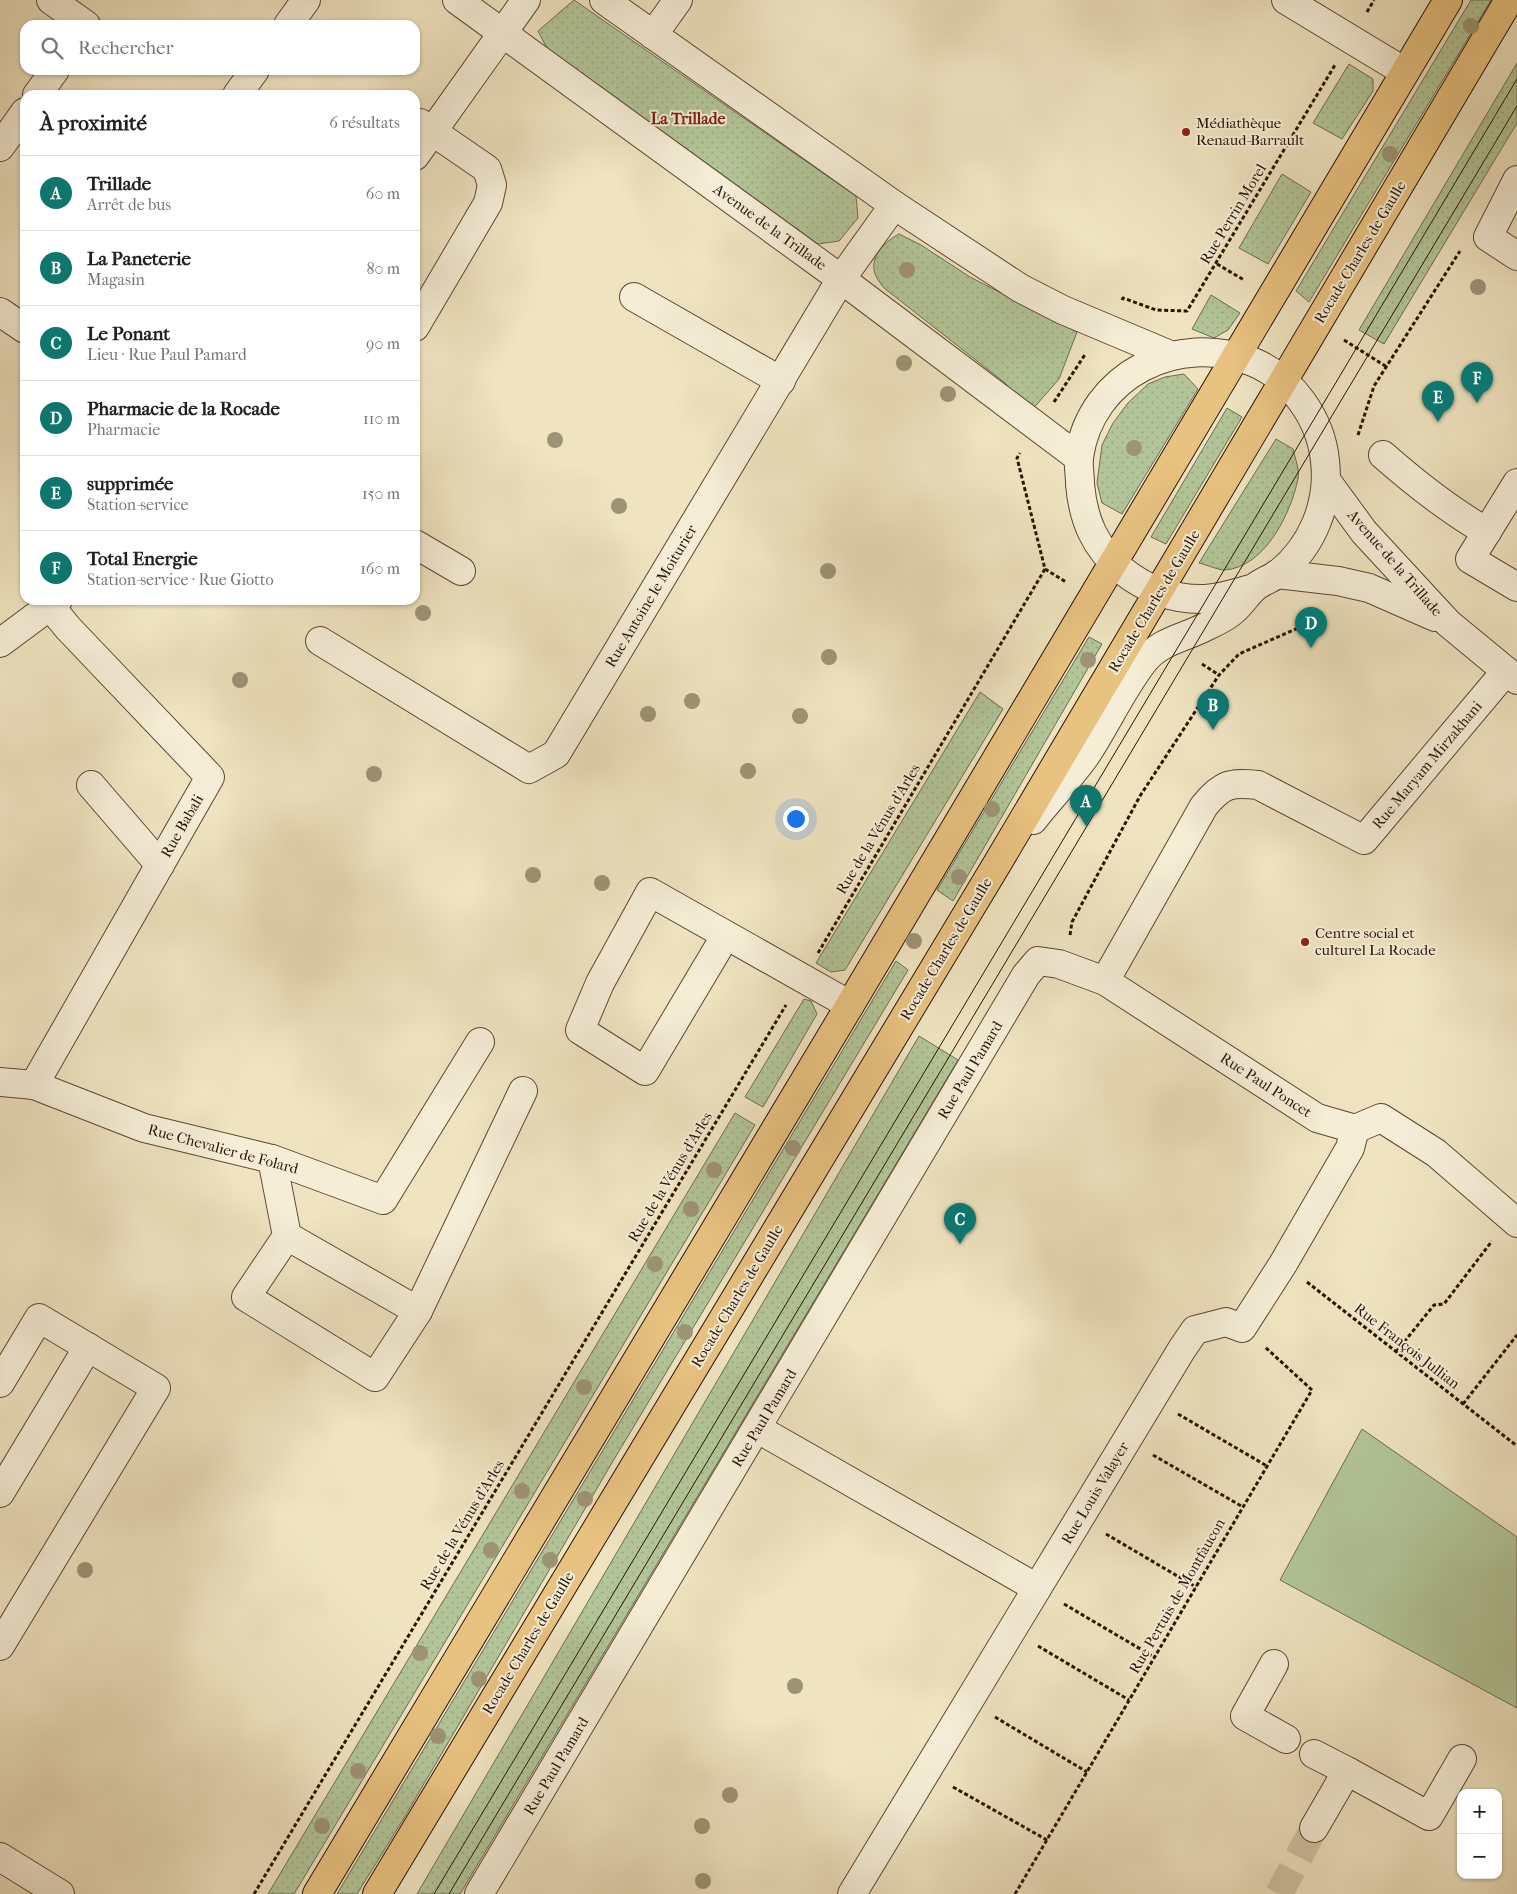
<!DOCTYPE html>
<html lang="fr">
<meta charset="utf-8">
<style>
body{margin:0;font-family:"IM FELL French Canon",serif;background:#f6f6f6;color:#202124}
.controls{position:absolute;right:15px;bottom:15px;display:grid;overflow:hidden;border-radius:10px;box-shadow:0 1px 4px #0004}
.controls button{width:45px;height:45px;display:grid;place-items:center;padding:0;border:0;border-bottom:1px solid #e0e0e0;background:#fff;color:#202124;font:25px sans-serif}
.you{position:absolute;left:795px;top:818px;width:18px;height:18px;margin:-12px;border:4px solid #fff;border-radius:50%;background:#1a73e8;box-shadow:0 0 0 8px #1a73e833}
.badge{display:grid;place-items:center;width:32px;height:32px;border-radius:50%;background:#0f766e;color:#fff;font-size:16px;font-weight:700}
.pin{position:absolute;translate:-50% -41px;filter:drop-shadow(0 1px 2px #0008)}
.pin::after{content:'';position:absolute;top:26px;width:18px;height:15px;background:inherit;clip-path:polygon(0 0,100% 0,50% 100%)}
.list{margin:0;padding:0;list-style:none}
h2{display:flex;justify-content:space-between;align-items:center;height:65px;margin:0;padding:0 20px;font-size:21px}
h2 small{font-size:16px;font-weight:400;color:#757577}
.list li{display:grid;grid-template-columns:32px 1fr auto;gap:15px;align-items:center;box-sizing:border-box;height:75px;padding:0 20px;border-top:1px solid #e0e0e0}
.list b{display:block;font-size:19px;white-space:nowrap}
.list p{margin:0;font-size:16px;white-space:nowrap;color:#757577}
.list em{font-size:16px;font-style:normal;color:#757577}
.icon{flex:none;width:28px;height:28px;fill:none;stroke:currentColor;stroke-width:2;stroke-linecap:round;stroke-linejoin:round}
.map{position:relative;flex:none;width:1517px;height:1894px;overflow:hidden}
.search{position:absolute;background:#fff;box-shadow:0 1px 4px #0004;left:20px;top:20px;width:400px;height:55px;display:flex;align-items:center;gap:12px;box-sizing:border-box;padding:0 18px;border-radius:15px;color:#757577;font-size:19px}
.panel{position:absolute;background:#fff;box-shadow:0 1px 4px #0004;left:20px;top:90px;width:400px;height:515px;border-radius:15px}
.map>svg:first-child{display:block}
.grass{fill:url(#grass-dots);stroke:#6e6c4e}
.park{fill:#b2c598;stroke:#6e6c4e}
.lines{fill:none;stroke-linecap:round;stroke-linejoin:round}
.minor-tunnel{stroke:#d1c4a4;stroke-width:28;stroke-dasharray:28 14;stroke-linecap:butt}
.minor-casing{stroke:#5b4734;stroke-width:30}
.major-casing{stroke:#2a1305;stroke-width:30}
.path{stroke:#2a1305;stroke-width:3;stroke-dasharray:4 2.5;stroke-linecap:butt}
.minor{stroke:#f5edd6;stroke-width:28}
.major{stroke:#e8c280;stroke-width:28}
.tram{stroke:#2a1305;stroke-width:1}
.tree{fill:#9d9375}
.poi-dot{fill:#8f2418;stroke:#f5edd6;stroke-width:2}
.labels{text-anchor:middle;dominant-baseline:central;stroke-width:4;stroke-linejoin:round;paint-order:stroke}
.poi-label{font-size:15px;fill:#2a1305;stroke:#f5edd6;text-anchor:start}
.street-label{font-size:15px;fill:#2a1305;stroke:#f5edd6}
.neighbourhood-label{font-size:16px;font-weight:bold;fill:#7a1f14;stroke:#f5edd6}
</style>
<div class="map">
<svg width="1517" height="1894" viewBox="0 0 1517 1894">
<defs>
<pattern id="grass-dots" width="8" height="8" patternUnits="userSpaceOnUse" patternTransform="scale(1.25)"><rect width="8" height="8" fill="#b2c598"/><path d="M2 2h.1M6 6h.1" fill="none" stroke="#99a882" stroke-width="1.8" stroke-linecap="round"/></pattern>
</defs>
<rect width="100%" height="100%" fill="#efe3c0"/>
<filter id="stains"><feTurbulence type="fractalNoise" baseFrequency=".004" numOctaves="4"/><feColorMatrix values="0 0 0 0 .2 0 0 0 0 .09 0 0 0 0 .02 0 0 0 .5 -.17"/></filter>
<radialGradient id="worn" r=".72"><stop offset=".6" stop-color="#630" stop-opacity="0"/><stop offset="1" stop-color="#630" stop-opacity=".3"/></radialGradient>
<!-- grass -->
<g class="grass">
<polygon points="574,0 856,196 858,218 839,241 818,244 600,86 549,52 538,31"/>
<polygon points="1471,0 1491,0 1309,302 1296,291"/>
<polygon points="1517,63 1517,123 1384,344 1359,330"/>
<polygon points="1349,64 1373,79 1373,91 1342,139 1313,123"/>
<polygon points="1282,174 1311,192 1268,264 1239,248"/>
<path d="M 899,234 L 921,245 L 970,277 L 1077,332 L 1059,379 L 1031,411 L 1005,383 L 884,288 C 881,284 877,279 875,274 C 869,256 886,241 899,234 Z"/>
<polygon points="1211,295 1240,313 1228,330 1214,338 1192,329"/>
<polygon points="1184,374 1198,389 1122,514 1102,503 1097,483 1102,445 1113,423 1128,403 1148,384 1165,377"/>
<polygon points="1227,408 1242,417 1166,544 1151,537"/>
<path d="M 1276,439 L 1293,449 C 1295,458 1300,470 1298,479 C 1291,513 1265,567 1225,570 C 1218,570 1207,565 1199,563 Z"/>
<polygon points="1089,637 1102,644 953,901 937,890"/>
<polygon points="980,692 1003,709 845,970 831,972 816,963"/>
<polygon points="896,961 908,970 613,1461 404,1818 357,1894 337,1894"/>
<polygon points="804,999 811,1001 817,1014 763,1107 745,1097"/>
<polygon points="919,1036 958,1060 460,1894 417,1894"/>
<polygon points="735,1113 755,1125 294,1894 268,1894"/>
</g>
<!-- park -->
<polygon class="park" points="1362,1429 1517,1537 1517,1708 1280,1580"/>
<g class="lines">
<!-- minor-tunnel -->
<polyline class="minor-tunnel" points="1279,1894 1314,1828"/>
<defs>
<g id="minor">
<polyline points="51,0 86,25"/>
<polyline points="457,0 841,279 1079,458"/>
<polyline points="604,0 894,205 1020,288 1063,310 1170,355"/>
<polyline points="1286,0 1405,72"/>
<polyline points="288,25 306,0"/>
<polyline points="653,35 678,0"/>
<polyline points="37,95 55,70"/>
<polyline points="237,95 255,70"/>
<polyline points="0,147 25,112"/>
<polyline points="415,156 526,0"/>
<polyline points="1517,180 1488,237 1517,256"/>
<polyline points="634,297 781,381"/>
<polyline points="0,312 25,329"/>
<polyline points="415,327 488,203 492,185 487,169 420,123"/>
<path d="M 1383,455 C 1416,484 1449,510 1487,532"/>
<polyline points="1326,480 1364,532 1448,623 1517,680"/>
<polyline points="1517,483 1470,559 1517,587"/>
<polyline points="415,544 461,571"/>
<polyline points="1277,574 1338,581 1369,588 1435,617"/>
<polyline points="320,641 529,769 556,754 841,279 894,205"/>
<polyline points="0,643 58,600"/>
<polyline points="91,785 160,865"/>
<path d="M 1033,820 C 1050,798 1070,778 1086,755 C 1106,725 1122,689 1144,661 C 1161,640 1185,638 1207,626 C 1216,622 1228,616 1235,609 C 1242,603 1247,594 1254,588 C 1261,582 1270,579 1278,574 C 1312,547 1330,504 1325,461 C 1321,419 1292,378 1253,362 C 1178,332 1091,374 1079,457 C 1078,465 1080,475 1080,484 C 1083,520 1095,548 1123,571 C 1147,590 1175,600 1205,599 C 1222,598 1239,592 1254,588"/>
<polyline points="726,935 645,1071 580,1030 600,983 650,892 850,1005"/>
<path d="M 1105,981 L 1204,806 C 1222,784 1230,782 1258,785 L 1364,840 L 1506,671"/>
<polyline points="0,1082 34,1085 144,1128 272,1159 383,1200 480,1042"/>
<polyline points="34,1085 210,777 68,628 45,600"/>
<polyline points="272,1159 287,1236 246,1297 375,1377 418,1311 523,1091"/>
<polyline points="287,1236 418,1311"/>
<polyline points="0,1383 39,1318 156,1388 0,1646"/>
<polyline points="758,1429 1037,1588"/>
<polyline points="0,1493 88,1347"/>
<polyline points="1274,1664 1245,1716 1286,1739"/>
<polyline points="1314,1754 1347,1771"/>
<polyline points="1314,1828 1347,1771 1429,1816 1462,1759"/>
<polyline points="0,1857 60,1894"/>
<polyline points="479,1894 1026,975 1038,961 1059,964 1105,981 1317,1118 1355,1129 1381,1118 1436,1153 1517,1223"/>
<polyline points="852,1894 1182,1349 1195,1330 1226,1322 1242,1328 1283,1264 1350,1148 1355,1129"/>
</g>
<g id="major">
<polyline points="317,1894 850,1005 1448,0"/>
<polyline points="377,1894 997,864 1509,0"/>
</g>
</defs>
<!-- minor casing -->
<use href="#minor" class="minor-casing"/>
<!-- major casing -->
<use href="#major" class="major-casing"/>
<!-- path -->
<g class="path">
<polyline points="1367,12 1374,0"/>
<polyline points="1217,264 1244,280"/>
<polyline points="1122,300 1123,298 1156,310 1187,311 1335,65"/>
<polyline points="1344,340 1387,367"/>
<polyline points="1054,402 1086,353"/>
<polyline points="1358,435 1374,386 1460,251"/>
<polyline points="1045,569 1066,582"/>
<polyline points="1202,664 1219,675"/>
<polyline points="1070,935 1072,922 1140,796 1219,675 1239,654 1314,621 1320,611"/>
<polyline points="818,953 1045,569 1017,458 1020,453"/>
<polyline points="1307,1282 1517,1446"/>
<polyline points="1396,1352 1434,1305 1444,1304 1492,1241"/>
<polyline points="1463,1404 1517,1335"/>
<polyline points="1178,1414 1267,1466"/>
<polyline points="1153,1455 1243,1507"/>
<polyline points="1106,1534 1196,1587"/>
<polyline points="1064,1604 1154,1657"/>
<polyline points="1038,1646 1129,1700"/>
<polyline points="995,1717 1087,1772"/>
<polyline points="953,1787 1047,1840"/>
<polyline points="254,1894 786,1005"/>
<polyline points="1015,1894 1312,1390 1265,1347"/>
</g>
<!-- minor -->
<use href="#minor" class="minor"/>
<!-- major -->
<use href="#major" class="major"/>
<!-- tram -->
<g class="tram">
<polyline points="434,1894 1517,79"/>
<polyline points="449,1894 1517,106"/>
</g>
</g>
<!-- trees -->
<g class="tree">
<circle cx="1471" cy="26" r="8"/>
<circle cx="1390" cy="154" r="8"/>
<circle cx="907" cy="270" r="8"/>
<circle cx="1478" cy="287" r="8"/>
<circle cx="904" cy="363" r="8"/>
<circle cx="948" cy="394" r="8"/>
<circle cx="555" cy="440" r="8"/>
<circle cx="1134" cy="448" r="8"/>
<circle cx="619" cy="506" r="8"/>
<circle cx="828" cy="571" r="8"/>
<circle cx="423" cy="613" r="8"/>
<circle cx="829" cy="657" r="8"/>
<circle cx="1088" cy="660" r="8"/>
<circle cx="240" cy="680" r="8"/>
<circle cx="692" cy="701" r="8"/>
<circle cx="648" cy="714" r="8"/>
<circle cx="800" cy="716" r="8"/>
<circle cx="748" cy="771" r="8"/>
<circle cx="374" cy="774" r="8"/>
<circle cx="992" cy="809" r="8"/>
<circle cx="533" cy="875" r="8"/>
<circle cx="959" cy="877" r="8"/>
<circle cx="602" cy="883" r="8"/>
<circle cx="914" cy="941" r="8"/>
<circle cx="793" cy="1148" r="8"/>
<circle cx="714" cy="1170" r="8"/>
<circle cx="691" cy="1209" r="8"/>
<circle cx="655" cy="1264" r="8"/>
<circle cx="685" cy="1332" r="8"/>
<circle cx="584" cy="1387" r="8"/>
<circle cx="522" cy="1491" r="8"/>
<circle cx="585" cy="1499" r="8"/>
<circle cx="491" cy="1550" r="8"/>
<circle cx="550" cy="1560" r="8"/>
<circle cx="85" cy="1570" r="8"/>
<circle cx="420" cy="1653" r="8"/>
<circle cx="479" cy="1679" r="8"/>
<circle cx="795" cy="1686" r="8"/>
<circle cx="438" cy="1736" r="8"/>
<circle cx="358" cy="1771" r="8"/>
<circle cx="730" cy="1795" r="8"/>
<circle cx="322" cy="1826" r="8"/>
<circle cx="702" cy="1826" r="8"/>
<circle cx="703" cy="1881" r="8"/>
</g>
<!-- markers -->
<g class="poi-dot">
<circle cx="1186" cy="132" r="5"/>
<circle cx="1305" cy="942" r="5"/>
</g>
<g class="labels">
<!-- poi labels -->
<g class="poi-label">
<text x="1196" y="123">Médiathèque<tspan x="1196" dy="17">Renaud-Barrault</tspan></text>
<text x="1315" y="933">Centre social et<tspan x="1315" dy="17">culturel La Rocade</tspan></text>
</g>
<!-- street labels -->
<g class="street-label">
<text transform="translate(1233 214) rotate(-59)">Rue Perrin Morel</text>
<text transform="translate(770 227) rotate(36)">Avenue de la Trillade</text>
<text transform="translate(1360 252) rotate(-59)">Rocade Charles de Gaulle</text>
<text transform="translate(1395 563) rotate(49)">Avenue de la Trillade</text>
<text transform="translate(651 596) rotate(-59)">Rue Antoine le Moiturier</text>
<text transform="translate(1154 601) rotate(-59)">Rocade Charles de Gaulle</text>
<text transform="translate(1427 765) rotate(-50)">Rue Maryam Mirzakhani</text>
<text transform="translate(182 826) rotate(-60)">Rue Babali</text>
<text transform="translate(878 829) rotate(-59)">Rue de la Vénus d'Arles</text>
<text transform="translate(946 949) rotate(-59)">Rocade Charles de Gaulle</text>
<text transform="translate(970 1070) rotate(-59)">Rue Paul Pamard</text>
<text transform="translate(1266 1085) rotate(33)">Rue Paul Poncet</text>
<text transform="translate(223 1149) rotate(15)">Rue Chevalier de Folard</text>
<text transform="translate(670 1177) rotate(-59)">Rue de la Vénus d'Arles</text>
<text transform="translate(737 1296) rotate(-59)">Rocade Charles de Gaulle</text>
<text transform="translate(1407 1346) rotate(38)">Rue François Jullian</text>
<text transform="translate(764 1418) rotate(-59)">Rue Paul Pamard</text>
<text transform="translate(1095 1493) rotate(-59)">Rue Louis Valayer</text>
<text transform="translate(462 1525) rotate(-59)">Rue de la Vénus d'Arles</text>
<text transform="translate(1177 1596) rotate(-60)">Rue Pertuis de Montfaucon</text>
<text transform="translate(528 1643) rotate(-59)">Rocade Charles de Gaulle</text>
<text transform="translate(556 1766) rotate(-59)">Rue Paul Pamard</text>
</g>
<!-- neighbourhood labels -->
<g class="neighbourhood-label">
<text x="688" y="118">La Trillade</text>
</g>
</g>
<rect width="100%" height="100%" filter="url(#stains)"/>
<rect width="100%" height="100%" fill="url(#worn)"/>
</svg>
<div class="controls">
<button>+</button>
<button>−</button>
</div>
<div class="you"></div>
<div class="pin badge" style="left:1086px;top:826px">A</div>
<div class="pin badge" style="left:1213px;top:730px">B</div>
<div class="pin badge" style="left:960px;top:1244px">C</div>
<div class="pin badge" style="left:1311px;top:648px">D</div>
<div class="pin badge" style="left:1438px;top:422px">E</div>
<div class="pin badge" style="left:1477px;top:403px">F</div>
<div class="search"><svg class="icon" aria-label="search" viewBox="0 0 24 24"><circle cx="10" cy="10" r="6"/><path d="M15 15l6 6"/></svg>Rechercher</div>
<section class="panel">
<h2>À proximité<small>6 résultats</small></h2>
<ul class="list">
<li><span class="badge">A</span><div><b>Trillade</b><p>Arrêt de bus</p></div><em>60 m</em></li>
<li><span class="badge">B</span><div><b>La Paneterie</b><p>Magasin</p></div><em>80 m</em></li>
<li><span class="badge">C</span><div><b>Le Ponant</b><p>Lieu · Rue Paul Pamard</p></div><em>90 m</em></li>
<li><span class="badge">D</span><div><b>Pharmacie de la Rocade</b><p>Pharmacie</p></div><em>110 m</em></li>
<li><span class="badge">E</span><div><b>supprimée</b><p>Station-service</p></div><em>150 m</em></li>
<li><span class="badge">F</span><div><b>Total Energie</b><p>Station-service · Rue Giotto</p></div><em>160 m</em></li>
</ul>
</section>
</div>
